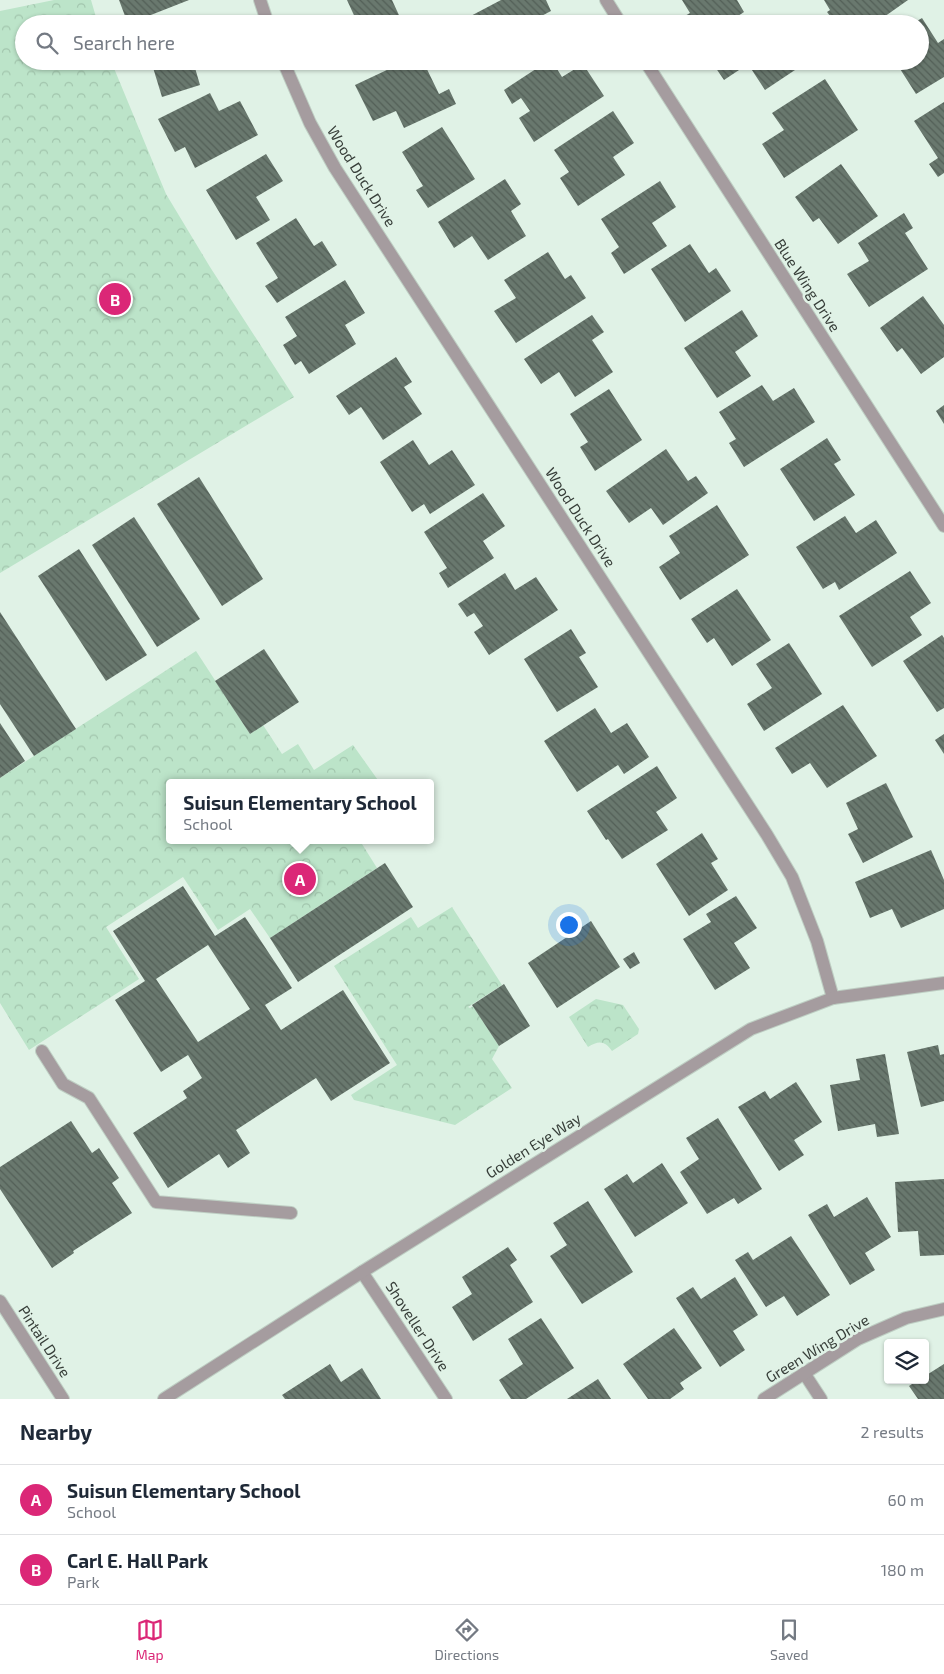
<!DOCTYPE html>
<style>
body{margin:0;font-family:"Exo 2",sans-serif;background:#f2f2f3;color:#1f2937}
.controls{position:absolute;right:15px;bottom:15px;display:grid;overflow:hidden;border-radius:5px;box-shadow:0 1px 4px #0004}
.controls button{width:45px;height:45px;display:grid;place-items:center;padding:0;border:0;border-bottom:1px solid #e0e1e3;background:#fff;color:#1f2937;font:25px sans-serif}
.you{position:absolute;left:568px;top:924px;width:18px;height:18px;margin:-12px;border:4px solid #fff;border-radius:50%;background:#1a73e8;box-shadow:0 0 0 8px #1a73e833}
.badge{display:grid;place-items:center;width:32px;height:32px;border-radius:50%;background:#db2777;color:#fff;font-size:16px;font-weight:700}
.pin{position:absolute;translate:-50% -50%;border:2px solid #fff;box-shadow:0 1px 5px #0006}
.popup{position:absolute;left:166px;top:779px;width:268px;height:65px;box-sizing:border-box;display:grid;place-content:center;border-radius:5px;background:#fff;filter:drop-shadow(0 1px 4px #0005);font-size:16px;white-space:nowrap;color:#747a83}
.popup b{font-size:19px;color:#1f2937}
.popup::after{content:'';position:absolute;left:50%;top:100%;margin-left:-10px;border:10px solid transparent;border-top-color:#fff}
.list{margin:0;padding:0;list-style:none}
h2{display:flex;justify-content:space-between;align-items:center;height:65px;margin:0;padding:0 20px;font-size:21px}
h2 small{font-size:16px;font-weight:400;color:#747a83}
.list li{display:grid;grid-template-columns:32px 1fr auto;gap:15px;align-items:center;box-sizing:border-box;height:70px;padding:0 20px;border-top:1px solid #e0e1e3}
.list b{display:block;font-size:19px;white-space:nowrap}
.list p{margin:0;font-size:16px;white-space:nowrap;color:#747a83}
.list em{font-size:16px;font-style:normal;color:#747a83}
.icon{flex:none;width:28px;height:28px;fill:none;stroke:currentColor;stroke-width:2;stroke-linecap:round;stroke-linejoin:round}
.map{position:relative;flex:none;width:944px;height:1399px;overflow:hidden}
.search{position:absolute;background:#fff;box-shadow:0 1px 4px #0004;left:15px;right:15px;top:15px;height:55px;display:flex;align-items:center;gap:12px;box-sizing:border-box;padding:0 18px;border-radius:28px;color:#747a83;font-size:19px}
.sheet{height:205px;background:#fff}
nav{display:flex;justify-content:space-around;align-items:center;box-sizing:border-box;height:70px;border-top:1px solid #e0e1e3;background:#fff;font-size:14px;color:#747a83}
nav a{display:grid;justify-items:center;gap:2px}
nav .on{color:#db2777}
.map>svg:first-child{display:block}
.park{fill:url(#park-crowns)}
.building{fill:url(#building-back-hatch);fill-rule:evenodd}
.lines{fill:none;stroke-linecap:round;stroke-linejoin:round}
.service-casing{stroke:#becec3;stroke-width:14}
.minor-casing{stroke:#becec3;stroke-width:14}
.tertiary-casing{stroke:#becec3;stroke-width:14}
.service{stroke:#a59c9f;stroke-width:12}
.minor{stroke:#a59c9f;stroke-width:12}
.tertiary{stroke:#a59c9f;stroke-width:12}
.labels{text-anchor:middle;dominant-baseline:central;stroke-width:5;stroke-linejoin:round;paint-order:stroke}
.street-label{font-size:15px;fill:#373e39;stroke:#e0f2e6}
</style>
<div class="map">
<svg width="944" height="1399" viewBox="0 0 944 1399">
<defs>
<pattern id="park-crowns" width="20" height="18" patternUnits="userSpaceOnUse" patternTransform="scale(1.25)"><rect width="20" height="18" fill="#bce4c9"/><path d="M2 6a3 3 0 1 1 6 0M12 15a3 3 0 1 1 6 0" fill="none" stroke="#a2c5ad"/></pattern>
<pattern id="building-back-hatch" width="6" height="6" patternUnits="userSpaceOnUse" patternTransform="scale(1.25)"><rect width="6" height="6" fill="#69786e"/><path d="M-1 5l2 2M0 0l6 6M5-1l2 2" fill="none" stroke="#535f57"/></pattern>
</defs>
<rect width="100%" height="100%" fill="#e0f2e6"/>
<!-- park -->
<g class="park">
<polygon points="54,0 91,0 98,24 24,24 24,61 111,61 166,194 210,267 294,397 0,573 0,11"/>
<polygon points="196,651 250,734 263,725 282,754 298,744 314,770 353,745 380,783 170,783 170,840 367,840 362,844 377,868 270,938 250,909 218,930 183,877 106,927 139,979 29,1050 0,1003 0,778"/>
<polygon points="452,907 502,985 468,1007 470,1008 473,1006 499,1046 492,1059 512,1088 455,1125 354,1100 351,1095 397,1065 334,966 411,917 418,928"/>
<path d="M 596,999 L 623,1005 L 639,1029 L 638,1034 L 612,1051 C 605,1041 599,1040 588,1047 L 569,1017 Z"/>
</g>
<!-- building -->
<g class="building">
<polygon points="119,0 189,0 128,24"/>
<polygon points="347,0 392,0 403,24 358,24"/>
<polygon points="501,0 546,0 551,11 530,22 531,24 468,24 465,19"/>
<polygon points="682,0 737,0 744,12 726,24 687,24 683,17 690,13"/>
<polygon points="824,0 908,0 874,24 836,24 827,12 830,10"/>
<polygon points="922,18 938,43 944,39 944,77 916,94 895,61 920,61 920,24 912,24"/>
<polygon points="151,61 193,61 200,85 162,97"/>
<polygon points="406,61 423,61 439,94 449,89 456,104 404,128 396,111 373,121 355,85"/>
<polygon points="548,61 552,61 562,77 583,64 604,96 534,142 519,118 530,111 521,98 512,104 504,90"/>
<polygon points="711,61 793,61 798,68 765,90 748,64 724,80"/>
<polygon points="825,79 858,130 784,178 762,144 784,130 772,113"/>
<polygon points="210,93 219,111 240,101 258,135 195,168 185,147 175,152 158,119"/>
<polygon points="944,102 944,173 938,177 929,164 938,158 914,121"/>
<polygon points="613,111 634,143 613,157 625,175 578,206 560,178 569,172 554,150"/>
<polygon points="442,127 475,179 428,208 416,190 423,186 402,152"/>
<polygon points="266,154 283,181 256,197 270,220 236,240 206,190"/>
<polygon points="841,164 878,216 838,244 819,218 813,222 795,197"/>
<polygon points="505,179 521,204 511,211 526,236 488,260 472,236 454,248 438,222"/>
<polygon points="660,181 676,207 652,223 667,246 624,274 611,253 619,247 601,219"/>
<polygon points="904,213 913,228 905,233 928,269 869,307 847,274 869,261 858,243"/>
<polygon points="296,218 314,246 322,241 337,265 277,303 265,286 278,278 256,243"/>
<polygon points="690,244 709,273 716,268 731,291 685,322 651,269"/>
<polygon points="548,252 565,279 571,275 586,298 516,343 494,311 516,298 504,280"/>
<polygon points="345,280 365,313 345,325 356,344 309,374 301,361 295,365 283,345 297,336 285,317"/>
<polygon points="923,296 944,325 944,357 921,374 902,348 897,352 880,328"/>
<polygon points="742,310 758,336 735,352 751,376 717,398 684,348"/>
<polygon points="592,315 604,332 592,340 613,372 575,397 559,372 541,384 524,359"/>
<polygon points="396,357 412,382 404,387 422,414 383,440 361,407 349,415 336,396"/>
<polygon points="762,385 773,401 794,388 815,422 744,467 729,443 736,439 719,412"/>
<polygon points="609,389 642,440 595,471 580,447 588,442 570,414"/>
<polygon points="944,405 944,424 936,411"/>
<polygon points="827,438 841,460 834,464 855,495 814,521 780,469"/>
<polygon points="413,440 429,465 452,450 475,485 430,514 424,504 412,512 380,462"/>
<polygon points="666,449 688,481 696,476 708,493 663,525 651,508 629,523 606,491"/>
<polygon points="199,477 263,579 222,606 157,504"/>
<polygon points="483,493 505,526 483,541 494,558 448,588 439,573 447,568 424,532"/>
<polygon points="717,505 749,555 680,600 659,567 680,553 669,536"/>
<polygon points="845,516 856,533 876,520 897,553 839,590 835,582 823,589 796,547"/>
<polygon points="134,517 200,619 157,647 92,545"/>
<polygon points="79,549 147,655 106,681 38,576"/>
<polygon points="910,571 931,603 910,617 922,635 872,667 839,616"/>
<polygon points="505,573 515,590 536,577 558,610 489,655 474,632 483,626 474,613 467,617 458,604"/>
<polygon points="737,589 771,640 732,666 714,638 707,643 691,619"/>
<polygon points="0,612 76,729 34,756 0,704"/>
<polygon points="571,629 586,653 579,657 598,687 557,712 524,659"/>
<polygon points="942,635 944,638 944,708 937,712 903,661"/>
<polygon points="789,643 822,694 764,731 747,704 772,688 756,664"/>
<polygon points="264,649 299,702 250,734 215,681"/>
<polygon points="843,705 877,756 827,788 810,763 792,774 775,748"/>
<polygon points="595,708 611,733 627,723 649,757 624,774 618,765 577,792 544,741"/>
<polygon points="0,723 25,761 0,778"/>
<polygon points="944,734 944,754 935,740"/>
<polygon points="657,766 677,798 656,812 668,830 622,859 608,839 606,840 587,811"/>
<polygon points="886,783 913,837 863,863 848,834 858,829 846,803"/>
<polygon points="702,833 718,859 711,863 728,890 689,916 656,864"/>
<polygon points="931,850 944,880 944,909 901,928 892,909 870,918 855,882"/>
<polygon points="385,863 413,907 298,982 270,938"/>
<path d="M 183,886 L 215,936 L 245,917 L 292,988 L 265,1005 L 281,1030 L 343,990 L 390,1063 L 331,1101 L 316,1078 L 236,1130 L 250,1153 L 228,1168 L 219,1154 L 168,1188 L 133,1133 L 187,1098 L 183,1091 L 202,1078 L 188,1055 L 161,1072 L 115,1000 L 145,981 L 113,931 ZM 208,945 L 250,1009 L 198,1042 L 156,979 Z"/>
<polygon points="736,896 757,928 734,943 750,968 715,990 683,939 711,922 706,914"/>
<polygon points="591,921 620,967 557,1008 528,963"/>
<polygon points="634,952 640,963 630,969 623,959"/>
<polygon points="504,984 530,1026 499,1046 472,1005"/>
<polygon points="938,1045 940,1055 944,1054 944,1101 921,1107 907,1052"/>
<polygon points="885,1054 899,1134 877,1137 875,1124 838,1131 830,1085 860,1080 856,1059"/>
<polygon points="796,1082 822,1122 794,1140 804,1155 779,1171 738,1107 765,1091 770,1099"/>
<polygon points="718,1118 762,1189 738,1204 734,1198 707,1214 680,1172 699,1159 686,1138"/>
<polygon points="71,1121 92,1153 99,1148 119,1178 112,1183 132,1213 73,1251 74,1253 52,1268 0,1189 0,1167"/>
<polygon points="662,1163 688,1203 635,1237 604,1189 627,1174 633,1183"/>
<polygon points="944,1179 944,1255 920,1256 918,1231 898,1232 895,1182"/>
<polygon points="867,1197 891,1237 865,1253 875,1270 850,1285 808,1215 827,1204 834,1217"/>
<polygon points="588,1201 633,1272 582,1304 550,1256 567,1245 553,1223"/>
<polygon points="791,1236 830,1295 797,1316 784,1296 766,1307 735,1260 748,1252 753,1260"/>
<polygon points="508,1247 517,1260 510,1265 533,1302 473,1341 452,1307 472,1294 462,1277"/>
<polygon points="735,1277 758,1315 733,1331 745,1350 720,1367 676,1298 693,1287 701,1299"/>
<polygon points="541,1318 574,1368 526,1399 511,1399 499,1380 523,1364 508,1339"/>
<polygon points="674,1328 702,1368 680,1383 684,1389 670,1399 648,1399 623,1364"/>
<polygon points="330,1364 341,1382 362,1368 381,1399 285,1399 282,1395"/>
<polygon points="944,1364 944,1399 918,1399 909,1386 918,1380 925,1380 925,1376"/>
<polygon points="598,1379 611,1399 567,1399"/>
</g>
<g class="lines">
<defs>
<polyline id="service" points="42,1051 63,1084 89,1098 156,1202 291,1213"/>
<g id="minor">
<polyline points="260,0 268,24"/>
<polyline points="606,0 621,24"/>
<polyline points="283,61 310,123 335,168 767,835 792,877 817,941 833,998"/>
<polyline points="645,61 944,526"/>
<polyline points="362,1272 446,1399"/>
<polyline points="804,1373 821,1399"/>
<polyline points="164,1399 362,1272 751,1029 833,998 944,983"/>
<polyline points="764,1399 858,1339 906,1318 944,1309"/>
</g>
<polyline id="tertiary" points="0,1301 63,1399"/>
</defs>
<!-- service casing -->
<use href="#service" class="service-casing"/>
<!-- minor casing -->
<use href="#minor" class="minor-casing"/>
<!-- tertiary casing -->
<use href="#tertiary" class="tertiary-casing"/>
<!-- service -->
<use href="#service" class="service"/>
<!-- minor -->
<use href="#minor" class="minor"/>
<!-- tertiary -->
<use href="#tertiary" class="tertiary"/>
</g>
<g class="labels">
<!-- street labels -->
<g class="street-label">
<text transform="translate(362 176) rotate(58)">Wood Duck Drive</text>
<text transform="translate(808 285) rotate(57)">Blue Wing Drive</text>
<text transform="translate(581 517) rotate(57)">Wood Duck Drive</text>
<text transform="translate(533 1145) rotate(-32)">Golden Eye Way</text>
<text transform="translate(418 1326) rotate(57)">Shoveller Drive</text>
<text transform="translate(45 1341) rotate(57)">Pintail Drive</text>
<text transform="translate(817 1348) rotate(-31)">Green Wing Drive</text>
</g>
</g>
</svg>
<div class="controls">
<button><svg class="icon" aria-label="layers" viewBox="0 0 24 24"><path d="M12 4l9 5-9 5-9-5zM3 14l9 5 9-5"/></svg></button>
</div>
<div class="you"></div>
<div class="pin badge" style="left:300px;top:879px">A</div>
<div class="popup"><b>Suisun Elementary School</b>School</div>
<div class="pin badge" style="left:115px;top:299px">B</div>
<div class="search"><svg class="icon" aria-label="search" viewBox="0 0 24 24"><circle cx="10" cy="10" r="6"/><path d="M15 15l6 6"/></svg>Search here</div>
</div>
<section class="sheet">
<h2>Nearby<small>2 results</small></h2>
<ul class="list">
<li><span class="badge">A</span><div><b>Suisun Elementary School</b><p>School</p></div><em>60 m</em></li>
<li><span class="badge">B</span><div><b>Carl E. Hall Park</b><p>Park</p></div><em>180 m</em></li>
</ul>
</section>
<nav>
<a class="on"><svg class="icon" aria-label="map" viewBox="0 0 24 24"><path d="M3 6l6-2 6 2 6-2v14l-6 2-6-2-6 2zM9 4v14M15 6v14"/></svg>Map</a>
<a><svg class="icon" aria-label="directions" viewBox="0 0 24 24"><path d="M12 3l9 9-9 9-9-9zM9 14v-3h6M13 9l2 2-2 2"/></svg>Directions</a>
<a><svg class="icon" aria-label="saved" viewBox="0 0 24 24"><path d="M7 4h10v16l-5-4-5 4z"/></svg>Saved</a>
</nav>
